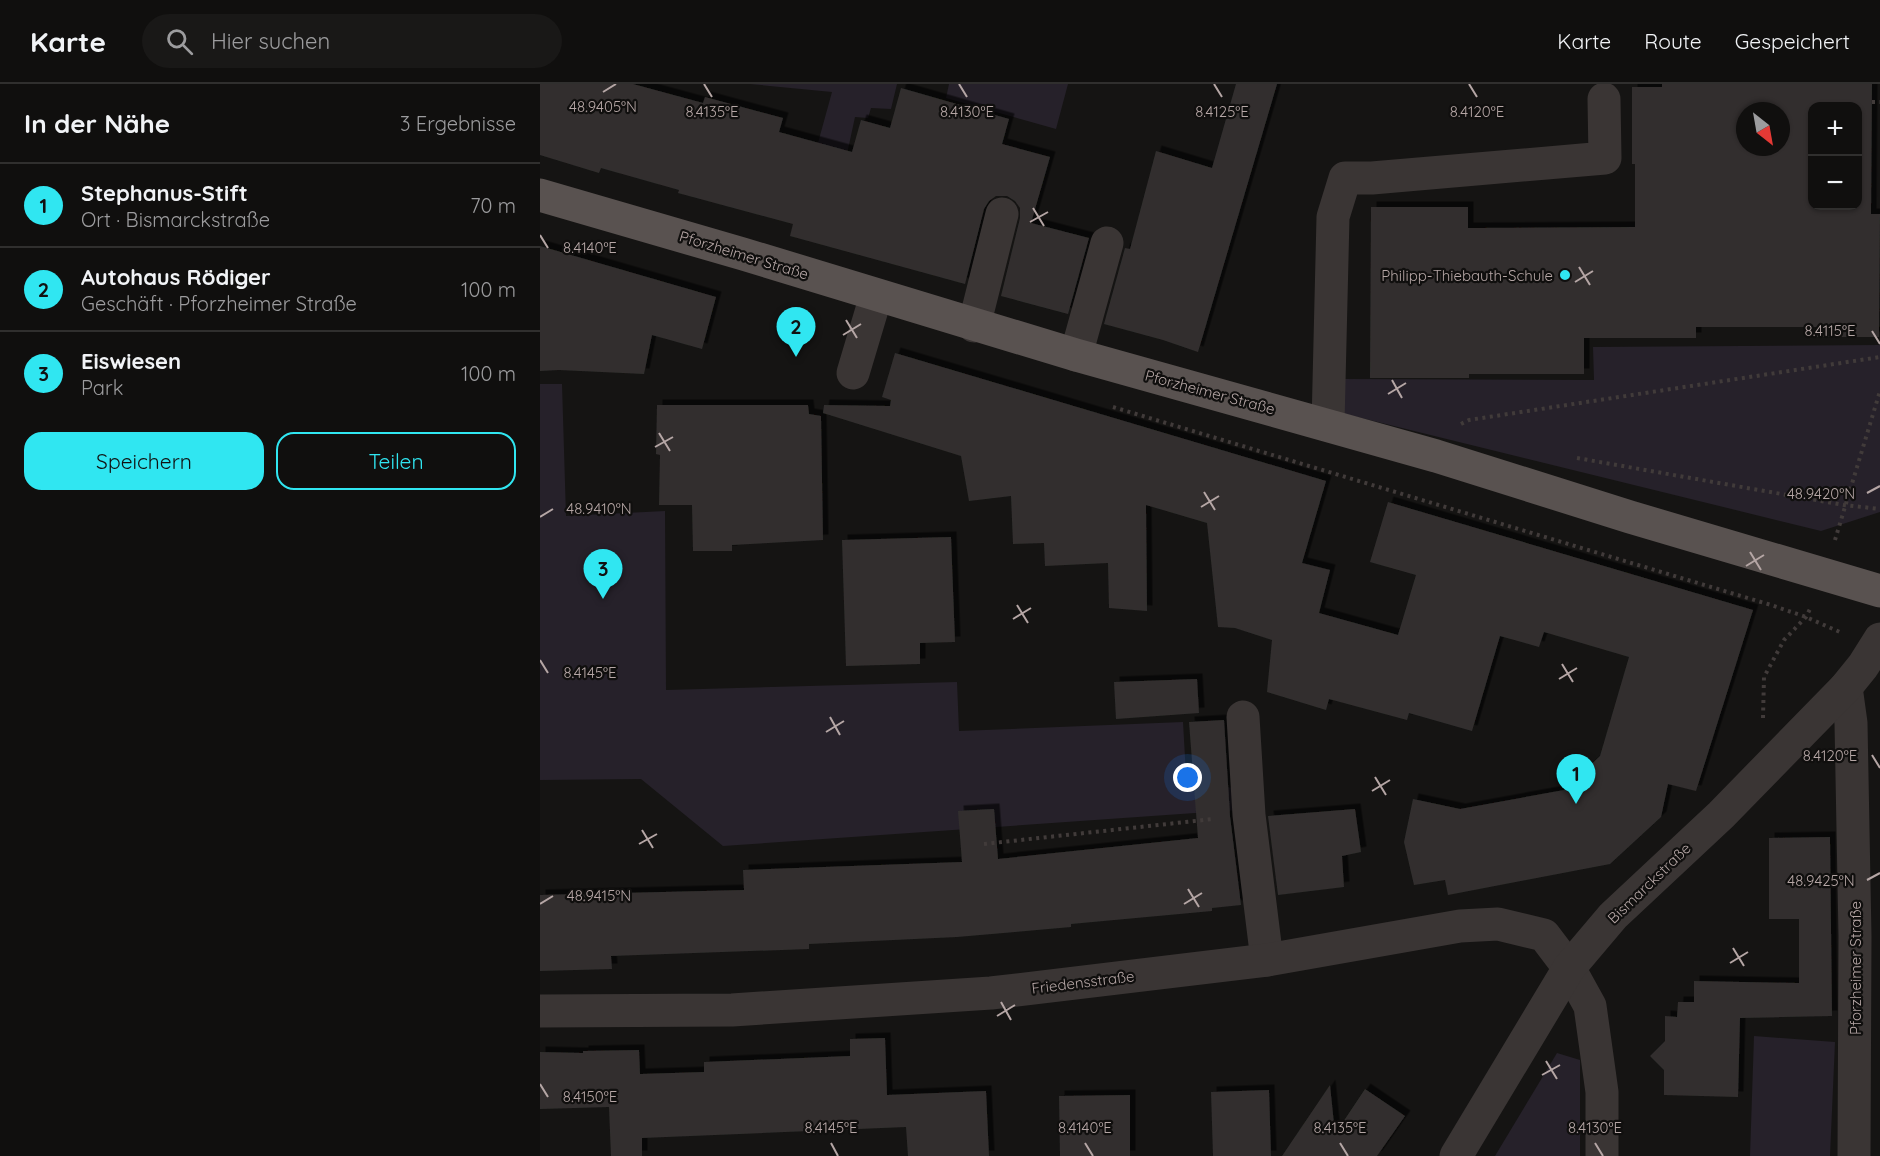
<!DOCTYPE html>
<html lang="de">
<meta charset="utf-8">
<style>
body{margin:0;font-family:Quicksand,sans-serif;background:#191817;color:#f1f3f6}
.controls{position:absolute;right:18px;top:18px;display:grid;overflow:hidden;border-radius:12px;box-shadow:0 2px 4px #0004}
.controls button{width:54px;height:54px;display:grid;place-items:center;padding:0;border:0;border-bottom:2px solid #302f2e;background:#100f0e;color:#f1f3f6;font:30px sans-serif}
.compass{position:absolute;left:1196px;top:18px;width:54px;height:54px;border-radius:50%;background:#100f0e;box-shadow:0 2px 4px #0004;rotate:149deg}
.you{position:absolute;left:648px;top:694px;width:21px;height:21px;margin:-15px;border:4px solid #fff;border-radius:50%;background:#1a73e8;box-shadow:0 0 0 9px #1a73e833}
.badge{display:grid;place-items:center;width:39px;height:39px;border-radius:50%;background:#30e6f1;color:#111;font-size:20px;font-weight:700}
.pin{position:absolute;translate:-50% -50px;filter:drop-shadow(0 2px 3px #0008)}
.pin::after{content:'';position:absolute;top:32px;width:21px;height:18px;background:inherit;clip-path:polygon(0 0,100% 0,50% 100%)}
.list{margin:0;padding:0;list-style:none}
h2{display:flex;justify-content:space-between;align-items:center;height:78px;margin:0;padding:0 24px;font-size:26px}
h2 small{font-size:20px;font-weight:400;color:#9c9c9e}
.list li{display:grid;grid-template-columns:39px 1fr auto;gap:18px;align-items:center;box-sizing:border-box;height:84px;padding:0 24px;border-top:2px solid #302f2e}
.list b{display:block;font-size:22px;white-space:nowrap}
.list p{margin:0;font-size:20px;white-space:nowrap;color:#9c9c9e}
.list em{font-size:20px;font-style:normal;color:#9c9c9e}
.actions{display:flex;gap:12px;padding:18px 24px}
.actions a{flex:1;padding:14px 0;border:2px solid #30e6f1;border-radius:18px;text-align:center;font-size:21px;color:#30e6f1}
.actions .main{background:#30e6f1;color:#111}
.icon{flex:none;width:33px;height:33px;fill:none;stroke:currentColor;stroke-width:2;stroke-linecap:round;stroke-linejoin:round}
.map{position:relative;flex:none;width:1340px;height:1072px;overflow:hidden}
header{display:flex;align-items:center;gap:36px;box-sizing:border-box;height:84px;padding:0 30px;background:#100f0e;border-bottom:2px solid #302f2e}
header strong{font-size:28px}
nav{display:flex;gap:33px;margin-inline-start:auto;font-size:21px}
.search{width:420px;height:54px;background:#191817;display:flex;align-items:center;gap:15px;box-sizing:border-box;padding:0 21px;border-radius:33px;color:#9c9c9e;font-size:22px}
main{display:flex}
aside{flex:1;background:#100f0e}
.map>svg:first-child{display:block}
.green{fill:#26212a}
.building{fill:#312f2e;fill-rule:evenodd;filter:url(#shadow)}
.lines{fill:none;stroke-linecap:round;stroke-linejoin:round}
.path{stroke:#413b3a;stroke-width:4;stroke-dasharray:3 4.5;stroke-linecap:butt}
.minor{stroke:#3a3534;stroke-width:33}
.major{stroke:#595250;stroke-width:33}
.ticks{fill:none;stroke:#b5a6a5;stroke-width:2}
.poi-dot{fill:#30e6f1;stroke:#100f0e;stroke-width:2}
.labels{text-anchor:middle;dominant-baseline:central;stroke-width:4.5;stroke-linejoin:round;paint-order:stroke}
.street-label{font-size:15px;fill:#b5a6a5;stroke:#100f0e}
.poi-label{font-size:15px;fill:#b5a6a5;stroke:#100f0e;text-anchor:end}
.ticks-label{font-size:15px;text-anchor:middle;fill:#b5a6a5;stroke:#100f0e;stroke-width:4.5;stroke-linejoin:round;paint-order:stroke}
</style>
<header>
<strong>Karte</strong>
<div class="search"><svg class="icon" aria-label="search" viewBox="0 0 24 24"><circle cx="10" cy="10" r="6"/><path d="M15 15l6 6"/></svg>Hier suchen</div>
<nav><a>Karte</a><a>Route</a><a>Gespeichert</a></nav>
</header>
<main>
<aside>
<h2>In der Nähe<small>3 Ergebnisse</small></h2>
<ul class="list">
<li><span class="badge">1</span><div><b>Stephanus-Stift</b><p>Ort · Bismarckstraße</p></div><em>70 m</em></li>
<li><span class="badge">2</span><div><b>Autohaus Rödiger</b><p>Geschäft · Pforzheimer Straße</p></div><em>100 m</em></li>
<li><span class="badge">3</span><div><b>Eiswiesen</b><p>Park</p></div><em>100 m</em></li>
</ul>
<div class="actions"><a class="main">Speichern</a><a>Teilen</a></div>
</aside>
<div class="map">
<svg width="1340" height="1072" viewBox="0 0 1340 1072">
<defs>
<filter id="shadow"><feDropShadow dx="5.5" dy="-5.5" stdDeviation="0" flood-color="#0009"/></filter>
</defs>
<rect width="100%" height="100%" fill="#151413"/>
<!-- green -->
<g class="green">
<polygon points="210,0 357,0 351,25 331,24 328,34 315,33 304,84 273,77 292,8"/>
<polygon points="409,0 528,0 516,45 406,14"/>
<polygon points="1340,261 1340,428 1281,447 797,328 800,295 1054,296 1053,263"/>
<polygon points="0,300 22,300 26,432 125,427 126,606 417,598 419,647 643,638 647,708 695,703 698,726 183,762 101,695 0,696"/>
<polygon points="1214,952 1295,958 1290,1072 1210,1072"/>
<polygon points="1017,969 1040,976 1040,1072 955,1072"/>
</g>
<!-- building -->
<g class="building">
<polygon points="0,0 93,0 163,19 165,13 243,34 239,48 312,68 321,36 350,44 361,4 469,35 462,60 510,73 491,139 549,154 528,230 461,212 480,134 480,124 475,117 467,112 456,112 449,117 444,125 425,200 250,152 253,140 138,109 139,106 61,84 59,89 0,71"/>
<polygon points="696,0 737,0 658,268 623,256 564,240 585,164 590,165 616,67 672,84"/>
<path d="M 1122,0 L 1332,0 L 1331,130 L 1340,130 L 1339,253 L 1277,253 L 1277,243 L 1156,243 L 1156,254 L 1044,254 L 1044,290 L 929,290 L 929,294 L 830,294 L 831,123 L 928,123 L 928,144 L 1095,143 L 1095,80 L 1092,80 L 1092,3 L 1122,3 ZM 1272,22 L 1317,22 L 1317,122 L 1272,122 ZM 1205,27 L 1241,27 L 1241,63 L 1205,63 Z"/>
<polygon points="0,162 176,213 162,265 112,251 104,290 19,286 0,287"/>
<polygon points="355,269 786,397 762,479 790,486 779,529 858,551 876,491 830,478 848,418 1213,526 1156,707 1128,700 1121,733 1070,780 908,811 905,796 874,801 864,758 873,715 920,725 1024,706 1060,672 1089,573 1004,548 999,563 960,552 932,647 869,629 867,636 789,615 786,626 727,608 732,556 695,544 678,543 667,439 606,421 607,527 569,524 568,479 505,482 504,459 473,460 471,412 429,417 421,372 283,329 284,321 350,322 351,316 342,313"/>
<polygon points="117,321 268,321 269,330 281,332 283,456 192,461 192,467 153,467 152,421 119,421 120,371 116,370"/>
<polygon points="411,453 415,558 380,559 380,580 306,582 302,456"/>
<polygon points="657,595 659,629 576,635 574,598"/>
<polygon points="684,636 690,732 701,821 672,824 672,827 531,840 531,843 417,853 269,860 269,865 71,872 72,885 0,887 0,811 204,806 203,786 422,778 418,727 454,725 458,775 658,754 649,638"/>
<polygon points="815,725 821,768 802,772 804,803 738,811 728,732"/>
<polygon points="1290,753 1292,932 1200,934 1198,1013 1124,1011 1124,986 1110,972 1125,957 1125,932 1137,933 1138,918 1154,918 1154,897 1259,899 1259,835 1229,835 1229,754"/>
<polygon points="345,954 347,1011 446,1007 449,1072 368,1072 366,1043 102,1054 102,1072 71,1072 69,1023 0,1025 0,968 43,969 43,967 99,966 100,990 164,988 164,978 310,972 310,955"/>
<polygon points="790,1001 795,1050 825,1005 865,1032 837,1072 742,1072"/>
<polygon points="729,1006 731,1072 673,1072 671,1008"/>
<polygon points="590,1011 590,1072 520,1072 519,1012"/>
</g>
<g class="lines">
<!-- path -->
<g class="path">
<polyline points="1332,18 1340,18"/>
<polyline points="573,323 1231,521 1266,533 1302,549"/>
<polyline points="921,340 929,336 1340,273"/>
<polyline points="1037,374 1304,421 1340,425"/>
<polyline points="1295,456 1340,307"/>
<polyline points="1223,634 1224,593 1244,556 1266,533 1270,525"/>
<polyline points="444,760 673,735"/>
</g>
<!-- minor -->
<g class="minor">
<polyline points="434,242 462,130"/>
<polyline points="536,271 567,159"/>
<polyline points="313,289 336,212"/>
<polyline points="788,340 793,133 805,94 832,94 1065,74 1064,15"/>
<polyline points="1306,603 1311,639 1315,852 1314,1072"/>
<polyline points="703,633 709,731 727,876"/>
<polyline points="0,927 192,926 451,909 727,876 920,842 958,840 1004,851 1029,884 1050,922 1062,1008 1062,1072"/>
<polyline points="916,1072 1029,884 1073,832 1181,731 1306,603 1323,582 1340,555"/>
</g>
<!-- major -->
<polyline class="major" points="0,111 203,170 536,271 896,372 1090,433 1340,507"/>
</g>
<!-- ticks -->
<path class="ticks" d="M 164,0 L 172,13M 419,0 L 427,13M 674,0 L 682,13M 929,0 L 937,13M 63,8 L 76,0M 493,124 L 504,142M 490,138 L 508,128M 0,151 L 8,164M 1039,183 L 1050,201M 1035,198 L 1053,187M 306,236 L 317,254M 1332,247 L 1340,260M 303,251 L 321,240M 852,296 L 862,314M 848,310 L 866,299M 119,349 L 130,367M 115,363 L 133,353M 664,408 L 675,426M 1327,409 L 1340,402M 661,423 L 679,412M 0,433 L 13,425M 1210,468 L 1221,486M 1206,482 L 1224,471M 477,521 L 488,539M 473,535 L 491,524M 0,576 L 8,589M 1022,580 L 1033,598M 1019,595 L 1037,584M 290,633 L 300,651M 286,648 L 304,637M 1332,671 L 1340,684M 835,693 L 846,711M 832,707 L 850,696M 102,746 L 113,764M 99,760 L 117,750M 1327,796 L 1340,789M 648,805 L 659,823M 0,820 L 13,812M 644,820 L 662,809M 1193,864 L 1204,882M 1190,879 L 1208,868M 461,918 L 471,936M 457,932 L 475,921M 1006,977 L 1017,995M 1002,991 L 1020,981M 0,1000 L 8,1013M 291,1059 L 298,1072M 545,1059 L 553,1072M 800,1059 L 808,1072M 1055,1059 L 1063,1072"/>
<!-- markers -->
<circle class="poi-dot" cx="1025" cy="191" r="6"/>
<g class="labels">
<!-- street labels -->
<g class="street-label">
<text transform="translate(204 171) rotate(17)">Pforzheimer Straße</text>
<text transform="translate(670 308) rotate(15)">Pforzheimer Straße</text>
<text transform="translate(1109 799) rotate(-44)">Bismarckstraße</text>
<text transform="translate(1315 884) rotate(-90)">Pforzheimer Straße</text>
<text transform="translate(543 898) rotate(-7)">Friedensstraße</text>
</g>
<!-- poi labels -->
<g class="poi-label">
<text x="1013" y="191">Philipp-Thiebauth-Schule</text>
</g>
</g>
<g class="ticks-label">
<text x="63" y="28">48.9405°N</text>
<text x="172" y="33">8.4135°E</text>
<text x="427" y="33">8.4130°E</text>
<text x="682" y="33">8.4125°E</text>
<text x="937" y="33">8.4120°E</text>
<text x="50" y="169">8.4140°E</text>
<text x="1290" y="252">8.4115°E</text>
<text x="1281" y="415">48.9420°N</text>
<text x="59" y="430">48.9410°N</text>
<text x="50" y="594">8.4145°E</text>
<text x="1290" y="677">8.4120°E</text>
<text x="1281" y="802">48.9425°N</text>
<text x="59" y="817">48.9415°N</text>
<text x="50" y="1018">8.4150°E</text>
<text x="291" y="1049">8.4145°E</text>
<text x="545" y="1049">8.4140°E</text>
<text x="800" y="1049">8.4135°E</text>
<text x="1055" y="1049">8.4130°E</text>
</g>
</svg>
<div class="controls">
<button>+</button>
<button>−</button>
</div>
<svg class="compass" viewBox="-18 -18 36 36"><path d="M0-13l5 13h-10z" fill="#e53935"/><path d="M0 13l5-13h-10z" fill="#9c9c9e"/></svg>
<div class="you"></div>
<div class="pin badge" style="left:1036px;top:720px">1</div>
<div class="pin badge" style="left:256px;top:273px">2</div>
<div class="pin badge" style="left:63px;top:515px">3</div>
</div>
</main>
